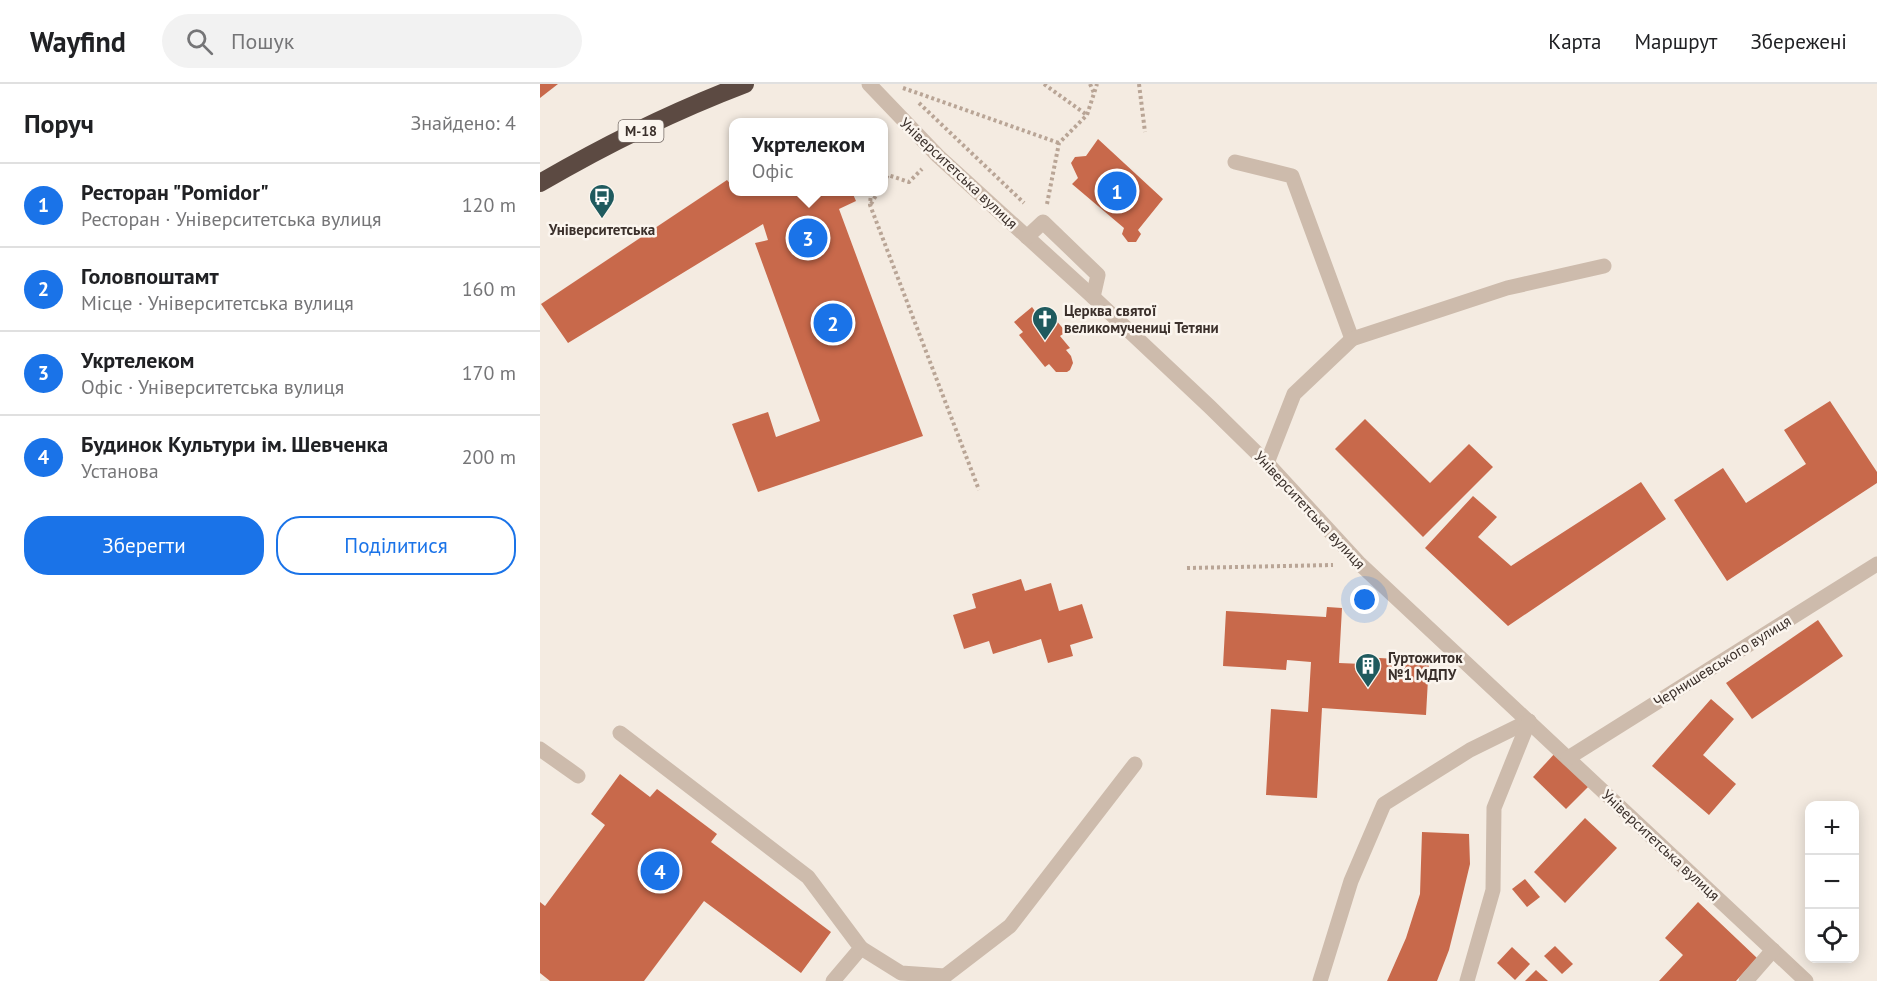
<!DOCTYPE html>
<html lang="uk">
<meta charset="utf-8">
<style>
body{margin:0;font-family:"PT Sans",sans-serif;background:#f2f2f2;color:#202124}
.controls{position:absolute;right:18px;bottom:18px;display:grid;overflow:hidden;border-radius:12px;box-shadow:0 3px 15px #0003}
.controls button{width:54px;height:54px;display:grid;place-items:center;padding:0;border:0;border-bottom:2px solid #e0e0e0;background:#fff;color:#202124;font:30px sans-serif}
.you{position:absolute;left:825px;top:516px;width:21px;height:21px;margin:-15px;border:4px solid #fff;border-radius:50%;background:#1a73e8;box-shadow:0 0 0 9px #1a73e833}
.badge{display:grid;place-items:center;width:39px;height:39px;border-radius:50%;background:#1a73e8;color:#fff;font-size:20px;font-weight:700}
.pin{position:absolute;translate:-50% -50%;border:3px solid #fff;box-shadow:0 2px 6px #0006}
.popup{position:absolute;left:189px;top:34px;width:159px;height:78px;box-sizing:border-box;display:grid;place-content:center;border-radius:12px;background:#fff;filter:drop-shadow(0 2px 4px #0005);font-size:20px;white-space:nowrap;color:#757577}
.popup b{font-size:22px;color:#202124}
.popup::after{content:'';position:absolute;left:50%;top:100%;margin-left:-12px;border:12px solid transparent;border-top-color:#fff}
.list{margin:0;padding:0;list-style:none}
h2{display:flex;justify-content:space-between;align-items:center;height:78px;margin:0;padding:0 24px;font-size:26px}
h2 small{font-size:20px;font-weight:400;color:#757577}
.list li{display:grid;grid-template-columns:39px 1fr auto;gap:18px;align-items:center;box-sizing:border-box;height:84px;padding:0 24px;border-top:2px solid #e0e0e0}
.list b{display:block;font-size:22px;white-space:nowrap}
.list p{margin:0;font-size:20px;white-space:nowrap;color:#757577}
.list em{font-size:20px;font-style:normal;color:#757577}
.actions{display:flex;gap:12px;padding:18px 24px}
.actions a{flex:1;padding:14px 0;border:2px solid #1a73e8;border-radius:24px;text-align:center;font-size:21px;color:#1a73e8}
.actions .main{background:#1a73e8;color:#fff}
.icon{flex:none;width:33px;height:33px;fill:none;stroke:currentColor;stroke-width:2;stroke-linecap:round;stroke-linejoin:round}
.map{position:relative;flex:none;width:1337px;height:897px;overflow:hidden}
header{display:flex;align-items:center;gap:36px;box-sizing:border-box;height:84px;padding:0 30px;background:#fff;border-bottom:2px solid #e0e0e0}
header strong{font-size:28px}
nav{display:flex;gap:33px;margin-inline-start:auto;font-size:21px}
.search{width:420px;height:54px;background:#f2f2f2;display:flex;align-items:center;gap:15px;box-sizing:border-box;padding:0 21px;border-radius:33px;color:#757577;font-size:22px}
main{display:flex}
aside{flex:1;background:#fff}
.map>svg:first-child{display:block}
.building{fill:#c8694b}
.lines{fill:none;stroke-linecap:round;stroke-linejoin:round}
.path{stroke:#b9a596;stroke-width:4;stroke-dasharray:3 3;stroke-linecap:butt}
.minor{stroke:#cdbbac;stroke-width:15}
.highway{stroke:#5c4a42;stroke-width:18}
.labels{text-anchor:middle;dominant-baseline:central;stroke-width:5;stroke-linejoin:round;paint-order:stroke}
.shield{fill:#fbf5ee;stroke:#756b66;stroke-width:1.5}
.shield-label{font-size:14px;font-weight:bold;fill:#3b302b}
.street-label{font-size:15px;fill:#3b302b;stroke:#fbf5ee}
.poi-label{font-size:15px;font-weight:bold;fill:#3b302b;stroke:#fbf5ee;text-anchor:start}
</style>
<header>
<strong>Wayfind</strong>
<div class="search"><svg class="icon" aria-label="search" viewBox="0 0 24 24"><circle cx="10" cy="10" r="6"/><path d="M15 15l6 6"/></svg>Пошук</div>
<nav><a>Карта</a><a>Маршрут</a><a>Збережені</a></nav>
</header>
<main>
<aside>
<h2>Поруч<small>Знайдено: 4</small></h2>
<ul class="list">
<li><span class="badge">1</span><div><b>Ресторан &quot;Pomidor&quot;</b><p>Ресторан · Університетська вулиця</p></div><em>120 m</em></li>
<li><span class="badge">2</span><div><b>Головпоштамт</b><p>Місце · Університетська вулиця</p></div><em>160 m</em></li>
<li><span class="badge">3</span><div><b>Укртелеком</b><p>Офіс · Університетська вулиця</p></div><em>170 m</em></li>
<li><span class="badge">4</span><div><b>Будинок Культури ім. Шевченка</b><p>Установа</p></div><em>200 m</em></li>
</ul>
<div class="actions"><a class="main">Зберегти</a><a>Поділитися</a></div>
</aside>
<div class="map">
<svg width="1337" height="897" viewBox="0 0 1337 897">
<rect width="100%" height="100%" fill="#f4ebe1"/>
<!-- building -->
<g class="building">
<polygon points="0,0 18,0 0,14"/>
<polygon points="558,55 623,115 598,146 601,150 596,158 588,158 582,150 584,144 532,100 538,94 531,79 535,73 546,72"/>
<polygon points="187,96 193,103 193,108 312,108 316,117 299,125 383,352 218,408 192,340 228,328 236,353 280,337 215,159 228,156 223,140 28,259 1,220"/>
<polygon points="492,223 500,234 504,231 510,239 515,235 526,248 520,252 530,264 526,266 531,272 533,279 530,286 527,288 516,288 509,280 505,283 479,251 483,248 474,238"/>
<polygon points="1290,317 1337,388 1337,399 1187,497 1134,416 1183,384 1206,419 1266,380 1244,346"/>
<polygon points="825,335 890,399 929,360 953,383 883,453 795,365"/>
<polygon points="1101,398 1126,435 968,542 885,464 933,412 957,433 938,453 971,482"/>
<polygon points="481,495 485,507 511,499 519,527 542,520 553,554 530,561 533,572 508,579 501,555 453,570 449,557 424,565 413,531 436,524 432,510"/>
<polygon points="787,523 802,524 799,579 823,580 823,573 889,577 886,631 782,624 777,714 726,711 731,625 768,628 771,578 747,576 746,586 683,582 686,527 786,533"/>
<polygon points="1278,536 1303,572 1212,635 1186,599"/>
<polygon points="1171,615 1194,635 1163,671 1196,700 1169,731 1112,682"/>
<polygon points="1017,667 1051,700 1026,725 993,693"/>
<polygon points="80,690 110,713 117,705 177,750 171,758 291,848 261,889 164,817 104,897 10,897 0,889 0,818 5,822 65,741 51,730"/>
<polygon points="1045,734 1077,764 1025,819 994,788"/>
<polygon points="882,748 929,750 930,780 919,826 909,866 897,897 847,897 866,854 880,810"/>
<polygon points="985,795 1000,813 987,823 972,805"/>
<polygon points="1158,818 1217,874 1196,897 1119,897 1143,871 1125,854"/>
<polygon points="1015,862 1033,880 1022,890 1004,872"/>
<polygon points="972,863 990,880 975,896 957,879"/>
<polygon points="996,886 1008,897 985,897"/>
</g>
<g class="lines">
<!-- path -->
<g class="path">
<polyline points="504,0 547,31"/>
<polyline points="550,0 554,9"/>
<polyline points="599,0 605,48"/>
<polyline points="363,4 519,59"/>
<polyline points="379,19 484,119"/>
<polyline points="343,99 348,91 369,98 382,85"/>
<polyline points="331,108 330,121 439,406"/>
<polyline points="331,120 338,108"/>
<polyline points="507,120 519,59 547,31 557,0"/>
<polyline points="647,484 793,481"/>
</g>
<!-- minor -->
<g class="minor">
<polyline points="329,0 398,72 553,213 670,323 727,379 820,480 1266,897"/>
<polyline points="695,78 752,92 812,255"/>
<polyline points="487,153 503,138 558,191 553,213"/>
<polyline points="727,379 754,310 812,255 967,204 1064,182"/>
<polyline points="80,649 268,793 321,864 293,897"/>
<polyline points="0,665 38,692"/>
<polyline points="1028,674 1337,480"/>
<polyline points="321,864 361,889 405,892 470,842 595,680"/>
<polyline points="780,897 811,797 844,720 930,666 989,637"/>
<polyline points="927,897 953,806 954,724 989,637"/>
<polyline points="1206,897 1233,866"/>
</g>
<!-- highway -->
<path class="highway" d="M 0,99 C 65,61 134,27 205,0"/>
</g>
<!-- icons -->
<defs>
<symbol id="bus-pin" viewBox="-11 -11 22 30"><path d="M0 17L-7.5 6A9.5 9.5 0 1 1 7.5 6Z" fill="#1f5a5e" stroke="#fbf5ee"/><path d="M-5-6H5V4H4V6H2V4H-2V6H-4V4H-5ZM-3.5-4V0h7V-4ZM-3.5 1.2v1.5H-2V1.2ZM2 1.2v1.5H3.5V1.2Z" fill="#fff"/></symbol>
<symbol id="church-pin" viewBox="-11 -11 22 30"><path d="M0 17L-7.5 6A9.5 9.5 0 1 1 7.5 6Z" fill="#1f5a5e" stroke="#fbf5ee"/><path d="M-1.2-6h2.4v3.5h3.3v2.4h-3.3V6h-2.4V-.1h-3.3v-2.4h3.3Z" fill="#fff"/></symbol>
<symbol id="building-pin" viewBox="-11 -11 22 30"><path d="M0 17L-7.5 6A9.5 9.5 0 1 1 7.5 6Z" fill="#1f5a5e" stroke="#fbf5ee"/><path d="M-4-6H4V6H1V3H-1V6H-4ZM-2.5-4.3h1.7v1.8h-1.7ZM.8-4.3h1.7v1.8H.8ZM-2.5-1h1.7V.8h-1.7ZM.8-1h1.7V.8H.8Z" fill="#fff"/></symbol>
</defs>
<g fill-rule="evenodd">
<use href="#bus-pin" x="47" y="98" width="30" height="40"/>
<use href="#church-pin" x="490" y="220" width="30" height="40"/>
<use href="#building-pin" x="813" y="567" width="30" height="40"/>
</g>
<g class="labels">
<!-- shield labels -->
<rect class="shield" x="78.5" y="36" width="45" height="22" rx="4.5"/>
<g class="shield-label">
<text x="101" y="47">М-18</text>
</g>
<!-- street labels -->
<g class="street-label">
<text transform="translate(419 89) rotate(43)">Університетська вулиця</text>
<text transform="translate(770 426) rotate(47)">Університетська вулиця</text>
<text transform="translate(1182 577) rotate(-32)">Чернишевського вулиця</text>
<text transform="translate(1121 761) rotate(43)">Університетська вулиця</text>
</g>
<!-- poi labels -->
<g class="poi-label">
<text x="62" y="145" text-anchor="middle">Університетська</text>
<text x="524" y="226">Церква святої<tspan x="524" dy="17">великомучениці Тетяни</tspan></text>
<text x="848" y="573">Гуртожиток<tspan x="848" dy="17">№1 МДПУ</tspan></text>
</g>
</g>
</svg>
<div class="controls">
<button>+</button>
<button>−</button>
<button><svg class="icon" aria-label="locate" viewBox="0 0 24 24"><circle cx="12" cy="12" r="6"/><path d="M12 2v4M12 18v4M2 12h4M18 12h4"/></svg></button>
</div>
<div class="you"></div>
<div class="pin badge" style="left:577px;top:107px">1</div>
<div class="pin badge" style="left:293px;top:239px">2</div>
<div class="pin badge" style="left:268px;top:154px">3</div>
<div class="popup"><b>Укртелеком</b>Офіс</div>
<div class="pin badge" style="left:120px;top:787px">4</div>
</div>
</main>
